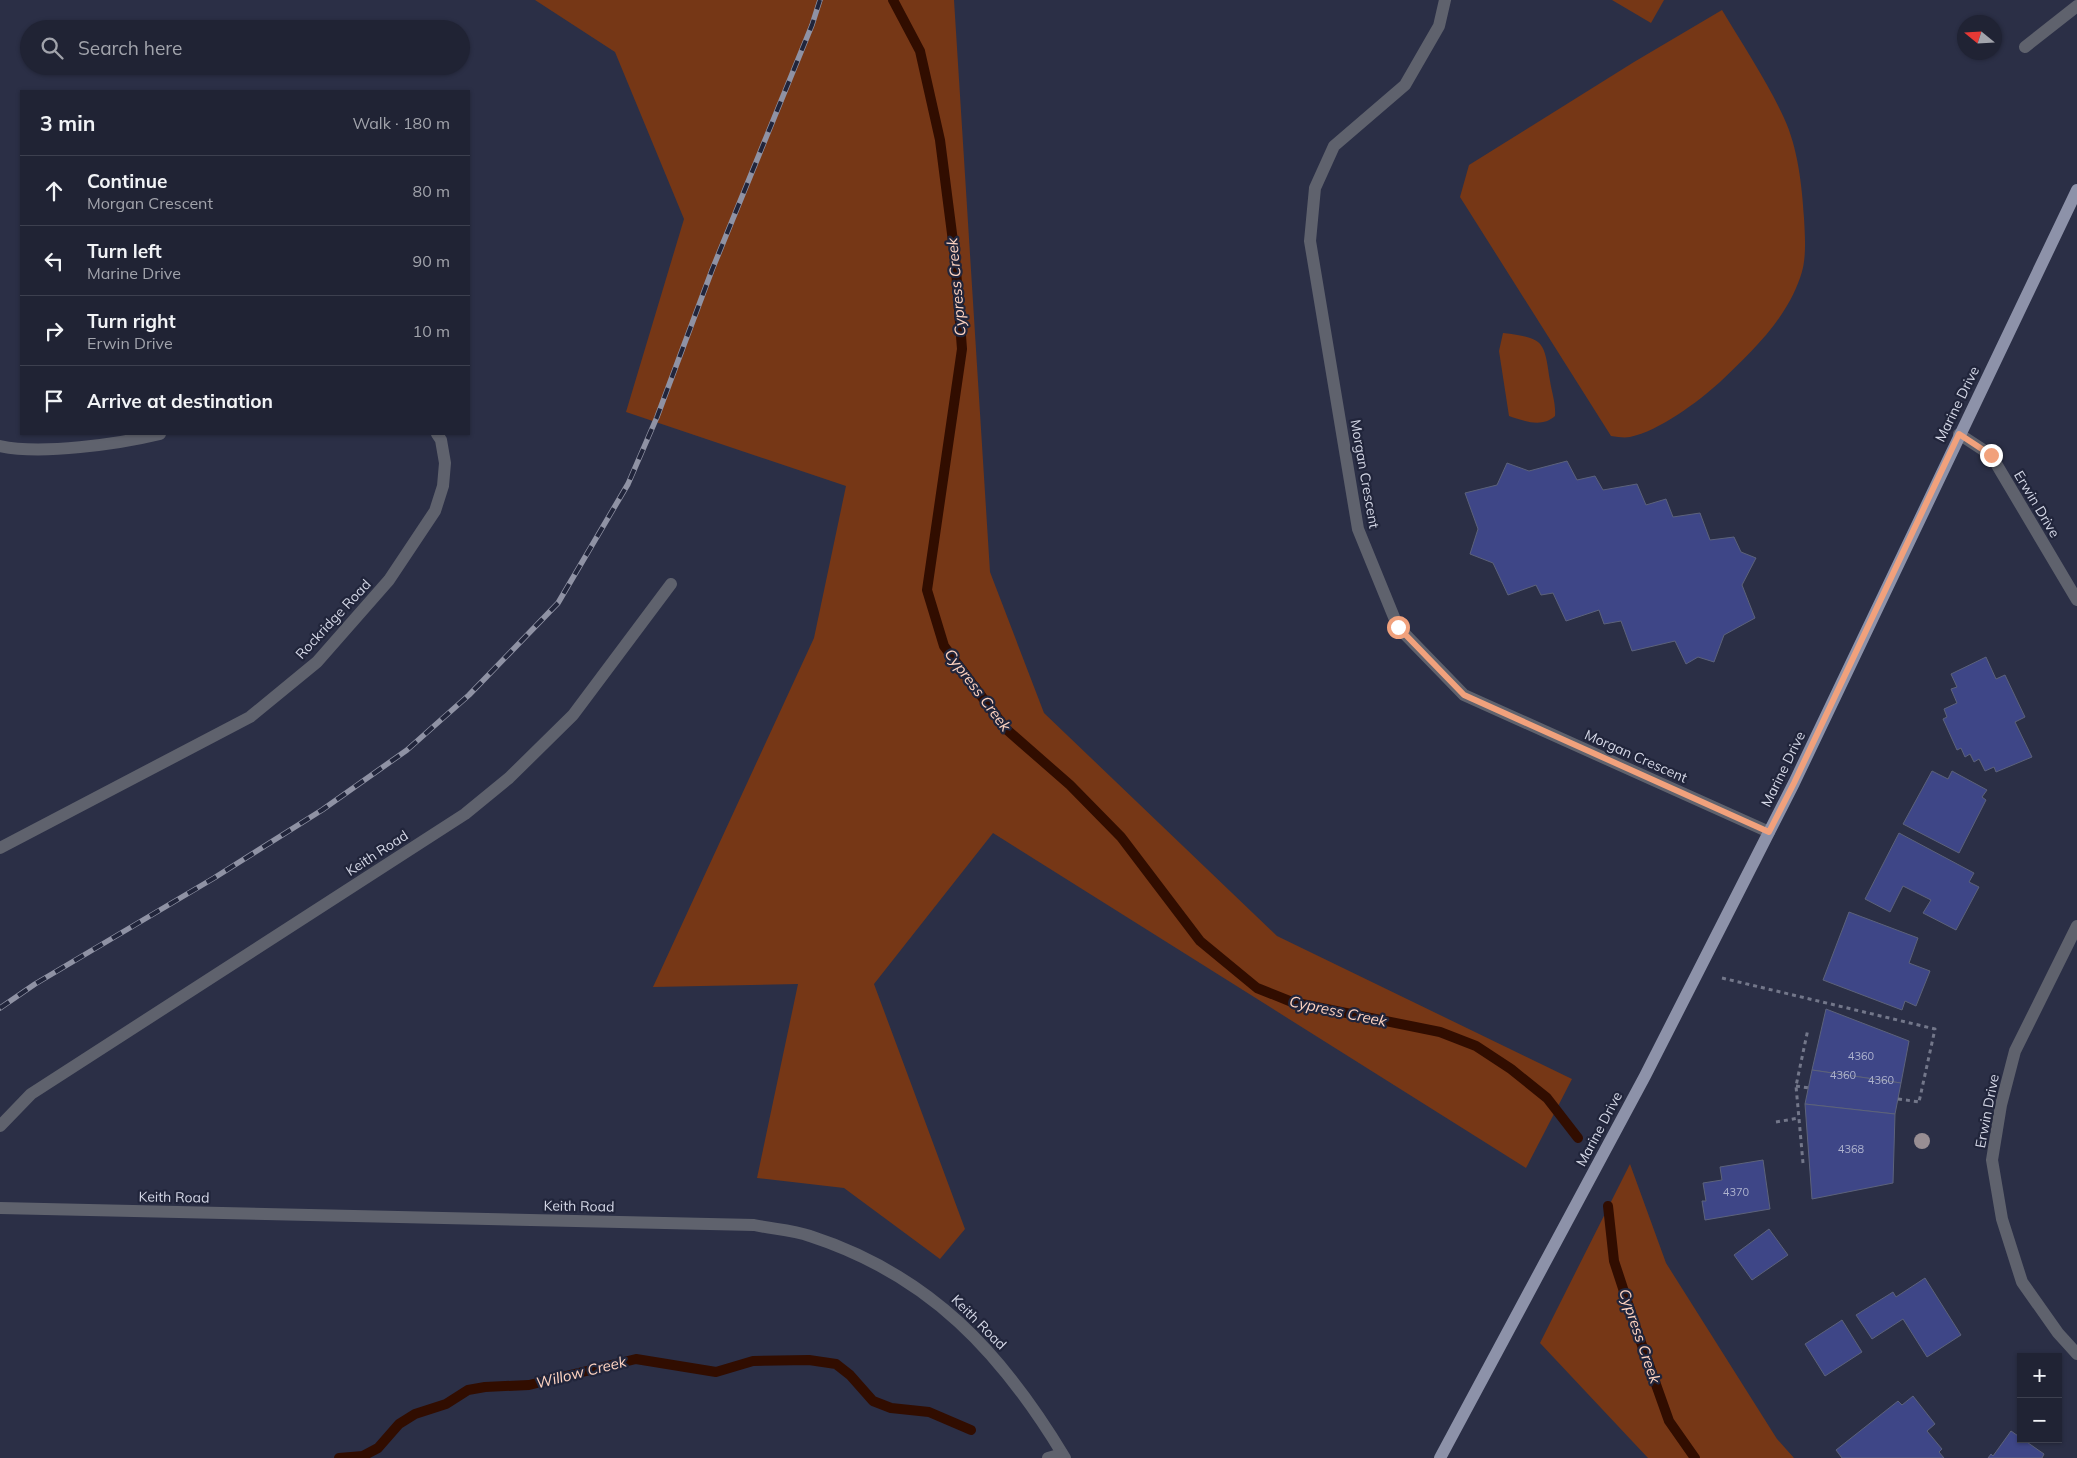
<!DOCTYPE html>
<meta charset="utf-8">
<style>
body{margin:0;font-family:Mulish,sans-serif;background:#282b3c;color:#f1f3f6}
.controls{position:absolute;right:15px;bottom:15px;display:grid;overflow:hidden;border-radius:0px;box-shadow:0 1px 4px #0004}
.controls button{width:45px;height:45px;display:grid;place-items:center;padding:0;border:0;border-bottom:1px solid #3d404f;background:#202334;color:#f1f3f6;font:25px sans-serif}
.compass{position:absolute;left:1957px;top:15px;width:45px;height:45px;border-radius:50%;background:#202334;box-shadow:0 1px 4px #0004;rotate:288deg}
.stop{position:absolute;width:15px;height:15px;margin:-11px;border:4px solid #f1a17c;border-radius:50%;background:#fff}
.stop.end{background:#f1a17c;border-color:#fff;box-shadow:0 1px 5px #0008}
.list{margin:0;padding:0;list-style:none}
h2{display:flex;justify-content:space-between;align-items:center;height:65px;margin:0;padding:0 20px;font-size:21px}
h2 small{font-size:16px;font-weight:400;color:#a2a4ac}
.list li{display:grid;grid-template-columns:32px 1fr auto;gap:15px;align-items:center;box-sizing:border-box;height:70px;padding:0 20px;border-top:1px solid #3d404f}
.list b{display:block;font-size:19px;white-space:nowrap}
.list p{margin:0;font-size:16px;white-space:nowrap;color:#a2a4ac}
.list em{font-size:16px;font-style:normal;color:#a2a4ac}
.icon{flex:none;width:28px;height:28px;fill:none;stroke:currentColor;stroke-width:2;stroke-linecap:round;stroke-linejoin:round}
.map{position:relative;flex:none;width:2077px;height:1458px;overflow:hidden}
.search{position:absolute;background:#202334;box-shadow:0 1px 4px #0004;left:20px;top:20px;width:450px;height:55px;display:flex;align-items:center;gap:12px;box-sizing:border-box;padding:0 18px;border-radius:28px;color:#a2a4ac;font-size:19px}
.panel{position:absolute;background:#202334;box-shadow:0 1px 4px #0004;left:20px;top:90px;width:450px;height:345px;border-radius:0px}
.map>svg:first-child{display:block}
.green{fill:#763716}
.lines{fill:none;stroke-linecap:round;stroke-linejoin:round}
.stream{stroke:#310d00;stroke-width:10}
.building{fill:#3e4687;stroke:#5c627b}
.path{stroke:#73778a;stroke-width:3;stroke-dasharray:4 4;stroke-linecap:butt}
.minor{stroke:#5f626d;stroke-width:12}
.major{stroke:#8d92a9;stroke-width:12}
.rail-casing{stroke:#8f92a4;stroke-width:5.5}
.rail{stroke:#21253b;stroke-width:4;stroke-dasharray:11;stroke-linecap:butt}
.tree{fill:#988e93}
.route{stroke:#f1a17c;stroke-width:6}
.labels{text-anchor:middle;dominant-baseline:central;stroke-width:4.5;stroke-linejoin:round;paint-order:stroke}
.number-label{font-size:11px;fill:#aeb3ce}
.street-label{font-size:14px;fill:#d4d7e6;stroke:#21253b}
.water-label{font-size:15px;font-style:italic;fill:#ffd4c1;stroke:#21253b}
</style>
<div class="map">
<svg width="2077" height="1458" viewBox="0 0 2077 1458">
<rect width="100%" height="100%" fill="#2b2f46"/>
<!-- green -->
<g class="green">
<polygon points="535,0 954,0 990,572 1044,713 1277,936 1572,1079 1526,1168 993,833 874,984 965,1229 940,1259 844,1188 757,1178 798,984 653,987 814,638 846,486 626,412 684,219 615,52"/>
<polygon points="1612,0 1664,0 1651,23"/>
<path d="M 1722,10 C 1743,45 1767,81 1784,118 C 1798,148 1802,186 1804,218 C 1805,237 1807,260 1800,278 C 1785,321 1751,352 1720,382 C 1698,402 1659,431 1630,437 C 1624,438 1618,437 1611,436 L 1460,197 L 1469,165 L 1634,62 Z"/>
<path d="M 1503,333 C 1545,338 1544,341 1550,381 C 1552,393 1556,404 1555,416 C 1542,428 1524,421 1509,416 L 1499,351 Z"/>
<polygon points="1630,1164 1666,1263 1777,1439 1794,1458 1648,1458 1540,1343"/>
</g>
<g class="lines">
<!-- stream -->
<g class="stream">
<polyline points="893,0 920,51 940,140 955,257 962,349 927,590 944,646 1006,729 1070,785 1121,837 1200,941 1257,988 1292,1002 1440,1032 1476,1046 1511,1069 1547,1098 1578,1138"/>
<polyline points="1608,1206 1614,1261 1638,1334 1669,1421 1695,1458"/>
<polyline points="339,1458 363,1456 378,1448 399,1424 415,1414 446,1404 468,1390 485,1387 529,1385 636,1359 716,1372 753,1361 809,1360 836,1364 850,1375 873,1401 891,1408 929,1412 971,1430"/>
</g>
</g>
<!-- building -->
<g class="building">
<polygon points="1567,461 1577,480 1595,476 1603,490 1637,484 1646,505 1666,499 1673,517 1700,513 1710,540 1734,537 1741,552 1756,558 1742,585 1755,618 1724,635 1714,662 1698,657 1686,664 1675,641 1632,651 1621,621 1604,624 1599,610 1566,621 1553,593 1541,595 1536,585 1508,595 1493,563 1470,554 1478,529 1465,493 1497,485 1507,463 1529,471"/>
<polygon points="1986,657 1996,679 2005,675 2025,717 2015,722 2032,757 1996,772 1994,767 1985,771 1979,759 1974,762 1970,754 1965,757 1961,748 1957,750 1943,719 1947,717 1944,709 1957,703 1951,689 1957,687 1951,674"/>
<polygon points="1932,771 1948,779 1952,771 1987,790 1982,797 1986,800 1959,853 1903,824"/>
<polygon points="1899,833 1974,873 1969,882 1979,887 1956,930 1923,913 1931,900 1903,886 1890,912 1865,899"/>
<polygon points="1849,912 1918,938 1909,963 1930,971 1916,1006 1905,1001 1902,1010 1823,980"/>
<polygon points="1826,1009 1909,1041 1901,1083 1812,1070"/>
<polygon points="1812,1070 1901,1083 1895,1114 1805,1104"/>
<polygon points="1805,1104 1895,1114 1893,1183 1812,1199"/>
<polygon points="1763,1160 1770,1209 1705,1220 1702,1201 1706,1201 1703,1183 1722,1180 1720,1167"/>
<polygon points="1769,1229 1788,1255 1752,1280 1734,1255"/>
<polygon points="1925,1278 1961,1335 1927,1357 1903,1319 1872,1339 1856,1315 1893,1292 1896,1297"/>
<polygon points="1842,1320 1862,1352 1825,1376 1805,1344"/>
<polygon points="1913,1396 1935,1424 1927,1431 1942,1449 1939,1452 1944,1458 1842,1458 1836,1450 1898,1401 1902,1405"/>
<polygon points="2011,1431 2044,1454 2042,1458 1988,1458 1991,1454 1993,1456"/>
</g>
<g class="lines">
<!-- path -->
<g class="path">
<polyline points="1722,978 1935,1029 1919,1102"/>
<polyline points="1796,1086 1809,1088"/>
<polyline points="1898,1099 1920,1102"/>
<polyline points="1776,1122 1799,1118"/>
<polyline points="1803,1163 1796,1086 1808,1029"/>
</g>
<!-- minor -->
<g class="minor">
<polyline points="1445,0 1439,26 1405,85 1334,146 1315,188 1310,241 1358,529 1398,627 1464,695 1769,832"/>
<polyline points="2025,47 2077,6"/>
<polyline points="1959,434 1991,455 2077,600"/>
<path d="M 0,446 C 41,455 119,444 160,434"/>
<polyline points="0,848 250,717 317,662 389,580 435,511 443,486 445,463 441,440 437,434"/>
<polyline points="2077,926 2015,1051 2001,1105 1992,1160 2002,1219 2022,1282 2058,1333 2077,1354"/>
<polyline points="0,1126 31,1094 465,814 509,778 573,715 671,584"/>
<path d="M 0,1208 L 754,1225 C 773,1229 793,1230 810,1236 C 930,1275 1002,1353 1065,1458"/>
<polyline points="1048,1458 1062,1454"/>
</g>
<!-- major -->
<polyline class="major" points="1440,1458 1645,1076 1794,783 2077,190"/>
<defs>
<polyline id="rail" points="0,1008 35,984 214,878 322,810 407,750 469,695 558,603 628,484 657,417 712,270 812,25 820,0"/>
</defs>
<!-- rail casing -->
<use href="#rail" class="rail-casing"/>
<!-- rail -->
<use href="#rail" class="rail"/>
</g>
<!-- trees -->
<circle class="tree" cx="1922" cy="1141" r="8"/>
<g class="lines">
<!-- route -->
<polyline class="route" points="1398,627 1464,695 1769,832 1794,783 1959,434 1991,455"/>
</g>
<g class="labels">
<!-- number labels -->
<g class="number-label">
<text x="1861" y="1056">4360</text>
<text x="1843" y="1075">4360</text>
<text x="1881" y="1080">4360</text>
<text x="1851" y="1149">4368</text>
<text x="1736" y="1192">4370</text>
</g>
<!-- street labels -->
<g class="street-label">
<text transform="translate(1957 404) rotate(-64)">Marine Drive</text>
<text transform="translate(1365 474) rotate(80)">Morgan Crescent</text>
<text transform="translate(2037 504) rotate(59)">Erwin Drive</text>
<text transform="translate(333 619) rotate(-47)">Rockridge Road</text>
<text transform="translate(1636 756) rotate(24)">Morgan Crescent</text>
<text transform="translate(1783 769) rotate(-64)">Marine Drive</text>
<text transform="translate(377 853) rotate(-33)">Keith Road</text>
<text transform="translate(1987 1111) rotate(-79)">Erwin Drive</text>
<text transform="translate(1599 1129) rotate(-62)">Marine Drive</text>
<text transform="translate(174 1197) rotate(1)">Keith Road</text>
<text transform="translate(579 1206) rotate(1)">Keith Road</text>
<text transform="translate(979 1322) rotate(45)">Keith Road</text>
</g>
<!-- water labels -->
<g class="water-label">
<text transform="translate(956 287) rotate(-95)">Cypress Creek</text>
<text transform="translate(978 690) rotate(53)">Cypress Creek</text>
<text transform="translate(1338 1011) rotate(12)">Cypress Creek</text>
<text transform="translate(1640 1336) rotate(71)">Cypress Creek</text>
<text transform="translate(581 1372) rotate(-14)">Willow Creek</text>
</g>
</g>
</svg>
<div class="controls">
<button>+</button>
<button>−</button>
</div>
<svg class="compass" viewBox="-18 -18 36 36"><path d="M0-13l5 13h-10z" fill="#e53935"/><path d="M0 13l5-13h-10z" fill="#a2a4ac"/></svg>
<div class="stop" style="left:1398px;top:627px"></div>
<div class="stop end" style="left:1991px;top:455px"></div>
<div class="search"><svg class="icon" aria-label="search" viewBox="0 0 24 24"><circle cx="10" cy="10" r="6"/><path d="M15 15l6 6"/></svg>Search here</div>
<section class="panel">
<h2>3 min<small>Walk · 180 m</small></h2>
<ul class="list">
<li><svg class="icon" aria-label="ahead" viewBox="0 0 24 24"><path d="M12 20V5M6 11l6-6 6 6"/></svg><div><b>Continue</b><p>Morgan Crescent</p></div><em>80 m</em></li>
<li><svg class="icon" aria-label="left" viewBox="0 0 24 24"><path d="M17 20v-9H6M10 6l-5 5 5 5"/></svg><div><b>Turn left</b><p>Marine Drive</p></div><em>90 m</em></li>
<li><svg class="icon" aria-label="right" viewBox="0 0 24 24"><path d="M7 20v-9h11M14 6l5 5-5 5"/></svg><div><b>Turn right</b><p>Erwin Drive</p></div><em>10 m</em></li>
<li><svg class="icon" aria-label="arrive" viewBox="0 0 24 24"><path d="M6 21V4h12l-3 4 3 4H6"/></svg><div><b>Arrive at destination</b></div></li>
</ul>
</section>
</div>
